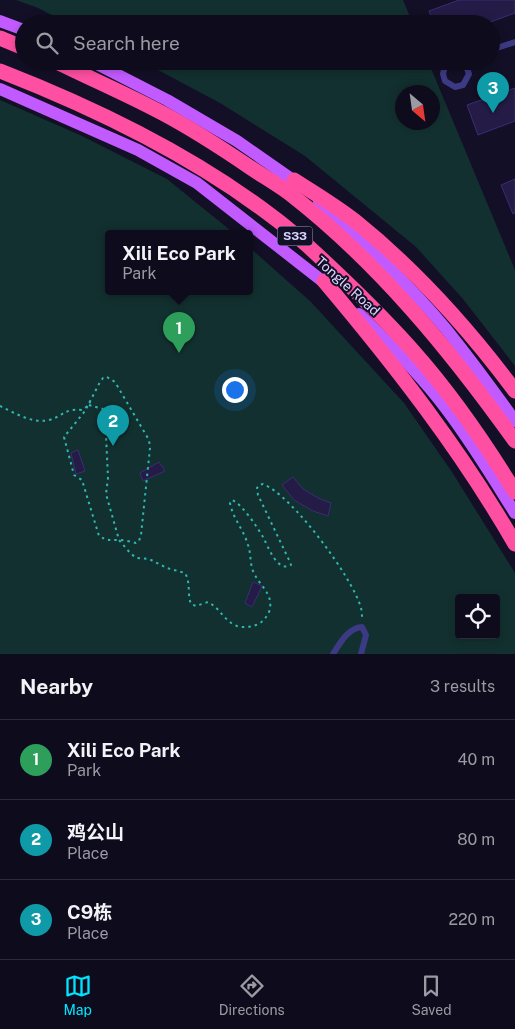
<!DOCTYPE html>
<meta charset="utf-8">
<style>
body{margin:0;font-family:"Public Sans","Noto Sans SC",sans-serif;background:#171425;color:#f1f3f6}
.controls{position:absolute;right:15px;bottom:15px;display:grid;overflow:hidden;border-radius:5px;box-shadow:0 2px 8px #0003}
.controls button{width:45px;height:45px;display:grid;place-items:center;padding:0;border:0;border-bottom:1px solid #2e2b3b;background:#0e0b1c;color:#f1f3f6;font:25px sans-serif}
.compass{position:absolute;left:395px;top:85px;width:45px;height:45px;border-radius:50%;background:#0e0b1c;box-shadow:0 2px 8px #0003;rotate:151deg}
.you{position:absolute;left:234px;top:389px;width:18px;height:18px;margin:-12px;border:4px solid #fff;border-radius:50%;background:#1a73e8;box-shadow:0 0 0 8px #1a73e833}
.badge{display:grid;place-items:center;width:32px;height:32px;border-radius:50%;background:#00e5ff;color:#fff;font-size:16px;font-weight:700}
.pin{position:absolute;translate:-50% -41px;filter:drop-shadow(0 1px 2px #0008)}
.pin::after{content:'';position:absolute;top:26px;width:18px;height:15px;background:inherit;clip-path:polygon(0 0,100% 0,50% 100%)}
.popup{position:absolute;left:105px;top:230px;width:148px;height:65px;box-sizing:border-box;display:grid;place-content:center;border-radius:5px;background:#0e0b1c;filter:drop-shadow(0 1px 4px #0005);font-size:16px;white-space:nowrap;color:#9b9ba3}
.popup b{font-size:19px;color:#f1f3f6}
.popup::after{content:'';position:absolute;left:50%;top:100%;margin-left:-10px;border:10px solid transparent;border-top-color:#0e0b1c}
.list{margin:0;padding:0;list-style:none}
h2{display:flex;justify-content:space-between;align-items:center;height:65px;margin:0;padding:0 20px;font-size:21px}
h2 small{font-size:16px;font-weight:400;color:#9b9ba3}
.list li{display:grid;grid-template-columns:32px 1fr auto;gap:15px;align-items:center;box-sizing:border-box;height:80px;padding:0 20px;border-top:1px solid #2e2b3b}
.list b{display:block;font-size:19px;white-space:nowrap}
.list p{margin:0;font-size:16px;white-space:nowrap;color:#9b9ba3}
.list em{font-size:16px;font-style:normal;color:#9b9ba3}
.icon{flex:none;width:28px;height:28px;fill:none;stroke:currentColor;stroke-width:2;stroke-linecap:round;stroke-linejoin:round}
.map{position:relative;flex:none;width:515px;height:654px;overflow:hidden}
.search{position:absolute;background:#0e0b1c;box-shadow:0 2px 8px #0003;left:15px;right:15px;top:15px;height:55px;display:flex;align-items:center;gap:12px;box-sizing:border-box;padding:0 18px;border-radius:28px;color:#9b9ba3;font-size:19px}
.sheet{height:305px;background:#0e0b1c}
nav{display:flex;justify-content:space-around;align-items:center;box-sizing:border-box;height:70px;border-top:1px solid #2e2b3b;background:#0e0b1c;font-size:14px;color:#9b9ba3}
nav a{display:grid;justify-items:center;gap:2px}
nav .on{color:#00e5ff}
.map>svg:first-child{display:block}
.green{fill:#12302f;fill-rule:evenodd}
.building{fill:#241b47;stroke:#3b2d73}
.lines{fill:none;stroke-linecap:round;stroke-linejoin:round}
.path{stroke:#2fb8b0;stroke-width:2;stroke-dasharray:2.5 4;stroke-linecap:butt}
.lane{stroke:#3d3a85;stroke-width:6}
.primary{stroke:#c25bff;stroke-width:12}
.highway{stroke:#ff4fa3;stroke-width:15}
.path-bridge{stroke:#2fb8b0;stroke-width:2;stroke-dasharray:2.5 4;stroke-linecap:butt}
.labels{text-anchor:middle;dominant-baseline:central;stroke-width:4;stroke-linejoin:round;paint-order:stroke}
.shield{fill:#130f26;stroke:#9e99be;stroke-width:1}
.shield-label{font-size:12px;font-weight:bold;fill:#d9d4ff}
.street-label{font-size:14px;fill:#d9d4ff;stroke:#130f26}
</style>
<div class="map">
<svg width="515" height="654" viewBox="0 0 515 654">
<rect width="100%" height="100%" fill="#130f26"/>
<!-- green -->
<g class="green">
<polygon points="16,0 403,0 413,24 69,24 38,8"/>
<path d="M 141,61 L 428,61 L 515,270 L 515,366 L 463,299 L 416,247 L 371,210 L 305,156 L 220,103 ZM 432,92 L 432,122 L 402,122 L 402,92 Z"/>
<path d="M 0,100 L 82,136 L 167,179 L 235,234 L 109,234 L 109,292 L 249,292 L 249,247 L 311,302 L 404,403 L 452,472 L 515,573 L 515,654 L 0,654 ZM 459,598 L 496,598 L 496,635 L 459,635 Z"/>
</g>
<!-- building -->
<g class="building">
<polygon points="459,0 515,0 515,13 485,24 434,24 429,11"/>
<polygon points="515,88 515,121 478,135 467,105"/>
<polygon points="515,179 515,213 513,214 501,185"/>
<polygon points="78,450 85,471 76,474 71,453"/>
<polygon points="159,462 165,471 143,481 140,473"/>
<polygon points="293,477 303,489 320,499 331,503 328,516 313,511 294,500 282,485"/>
<polygon points="253,582 262,586 252,607 245,603"/>
</g>
<g class="lines">
<!-- path -->
<g class="path">
<path d="M 89,405 L 103,409 L 108,416 L 108,426 L 106,435 L 108,478 L 106,494 L 119,540 L 131,554 L 137,558 L 149,559 L 167,568 L 185,573 C 191,583 187,594 191,604 L 196,606 L 208,602 C 220,608 224,621 237,626 C 243,628 250,627 256,625 C 262,623 266,618 269,612 C 275,594 259,586 253,571 C 250,564 251,553 248,545 C 244,530 233,519 230,503 L 232,500 C 243,505 257,527 263,537 C 268,546 277,573 291,565 L 290,562 L 258,495 L 257,488 L 259,485 L 263,484 C 292,495 353,578 361,608 C 362,612 362,616 362,620"/>
<path d="M 0,406 C 15,413 32,424 49,420 C 64,416 64,408 82,410 L 89,405 L 91,399"/>
</g>
<!-- lane -->
<g class="lane">
<polyline points="491,50 515,42"/>
<polyline points="454,61 445,66 443,74 445,81 455,87 463,85 469,74 466,66 457,61"/>
<path d="M 333,654 C 340,643 348,628 362,627 L 366,635 L 361,654"/>
</g>
<!-- primary -->
<g class="primary">
<polyline points="0,21 24,30"/>
<polyline points="91,61 167,100 237,141 300,185"/>
<polyline points="0,89 138,150 197,183 330,287"/>
<path d="M 319,202 C 363,242 408,283 446,329 C 470,359 493,390 515,421"/>
<path d="M 359,314 C 390,344 422,376 447,410 C 472,443 493,478 515,513"/>
</g>
<!-- highway -->
<g class="highway">
<polyline points="0,38 24,48"/>
<path d="M 55,61 C 91,79 129,95 164,114 C 194,130 223,149 251,168 C 263,176 277,184 289,193 C 378,262 450,350 515,441"/>
<path d="M 0,71 C 95,108 188,153 269,214 C 295,233 319,256 343,279 C 367,302 391,326 414,352 C 452,395 485,443 515,492"/>
<path d="M 294,180 C 314,193 336,206 355,221 C 416,270 468,328 515,391"/>
<path d="M 324,281 C 394,364 461,450 515,544"/>
</g>
<!-- path-bridge -->
<path class="path-bridge" d="M 107,377 L 115,382 L 149,440 L 150,448 L 141,535 L 139,541 L 136,543 C 131,542 125,540 119,540 C 110,540 107,541 99,536 L 82,480 L 74,475 L 64,437 L 85,411 L 100,382 L 103,378 Z"/>
</g>
<g class="labels">
<!-- shield labels -->
<rect class="shield" x="277.5" y="226.5" width="35" height="19" rx="4"/>
<g class="shield-label">
<text x="295" y="236">S33</text>
</g>
<!-- street labels -->
<g class="street-label">
<text transform="translate(348 286) rotate(42)">Tongle Road</text>
</g>
</g>
</svg>
<div class="controls">
<button><svg class="icon" aria-label="locate" viewBox="0 0 24 24"><circle cx="12" cy="12" r="6"/><path d="M12 2v4M12 18v4M2 12h4M18 12h4"/></svg></button>
</div>
<svg class="compass" viewBox="-18 -18 36 36"><path d="M0-13l5 13h-10z" fill="#e53935"/><path d="M0 13l5-13h-10z" fill="#9b9ba3"/></svg>
<div class="you"></div>
<div class="pin badge" style="left:179px;top:353px;background:#2e9e5b">1</div>
<div class="popup"><b>Xili Eco Park</b>Park</div>
<div class="pin badge" style="left:113px;top:446px;background:#0f9aa8">2</div>
<div class="pin badge" style="left:493px;top:113px;background:#0f9aa8">3</div>
<div class="search"><svg class="icon" aria-label="search" viewBox="0 0 24 24"><circle cx="10" cy="10" r="6"/><path d="M15 15l6 6"/></svg>Search here</div>
</div>
<section class="sheet">
<h2>Nearby<small>3 results</small></h2>
<ul class="list">
<li><span class="badge" style="background:#2e9e5b">1</span><div><b>Xili Eco Park</b><p>Park</p></div><em>40 m</em></li>
<li><span class="badge" style="background:#0f9aa8">2</span><div><b>鸡公山</b><p>Place</p></div><em>80 m</em></li>
<li><span class="badge" style="background:#0f9aa8">3</span><div><b>C9栋</b><p>Place</p></div><em>220 m</em></li>
</ul>
</section>
<nav>
<a class="on"><svg class="icon" aria-label="map" viewBox="0 0 24 24"><path d="M3 6l6-2 6 2 6-2v14l-6 2-6-2-6 2zM9 4v14M15 6v14"/></svg>Map</a>
<a><svg class="icon" aria-label="directions" viewBox="0 0 24 24"><path d="M12 3l9 9-9 9-9-9zM9 14v-3h6M13 9l2 2-2 2"/></svg>Directions</a>
<a><svg class="icon" aria-label="saved" viewBox="0 0 24 24"><path d="M7 4h10v16l-5-4-5 4z"/></svg>Saved</a>
</nav>
